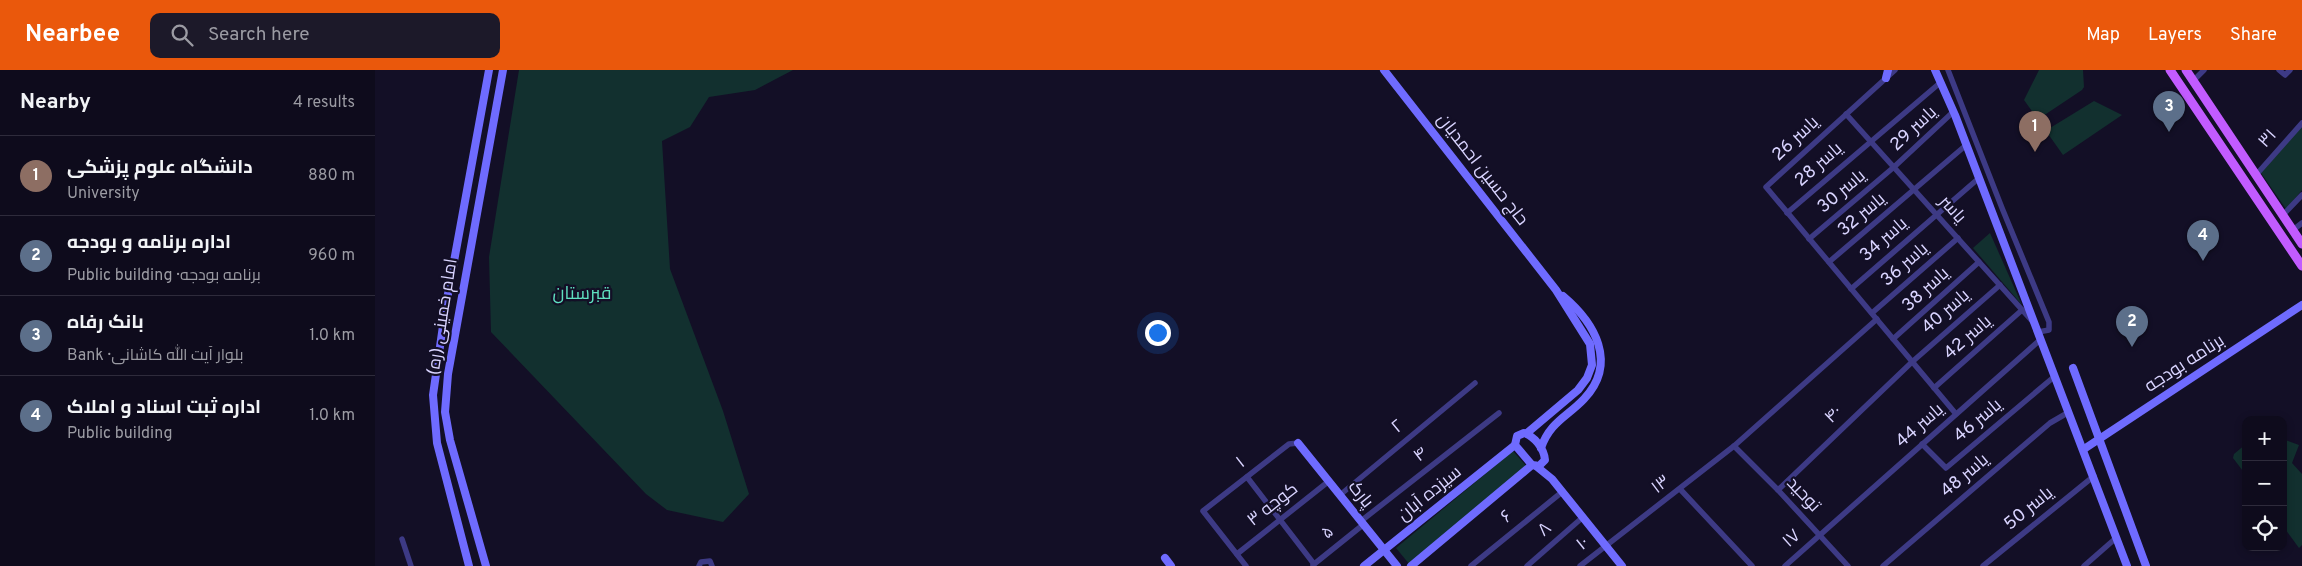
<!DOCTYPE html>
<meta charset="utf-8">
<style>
body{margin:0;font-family:Overpass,Cairo,sans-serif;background:#1c1929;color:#f1f3f6}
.controls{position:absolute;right:15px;bottom:15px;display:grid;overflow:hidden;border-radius:10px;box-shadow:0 2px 8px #0003}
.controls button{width:45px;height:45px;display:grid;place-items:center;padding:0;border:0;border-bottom:1px solid #2e2b3b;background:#0e0b1c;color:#f1f3f6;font:25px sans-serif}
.you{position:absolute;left:782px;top:262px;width:18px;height:18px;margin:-12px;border:4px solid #fff;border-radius:50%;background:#1a73e8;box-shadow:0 0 0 8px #1a73e833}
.badge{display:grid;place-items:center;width:32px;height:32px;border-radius:50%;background:#ea580c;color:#fff;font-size:16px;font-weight:700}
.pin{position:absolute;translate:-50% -41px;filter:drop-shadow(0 1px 2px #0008)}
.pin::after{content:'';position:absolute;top:26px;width:18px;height:15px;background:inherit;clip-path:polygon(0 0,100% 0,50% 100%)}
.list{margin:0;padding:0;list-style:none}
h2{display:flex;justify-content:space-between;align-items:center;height:65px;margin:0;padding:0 20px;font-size:21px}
h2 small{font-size:16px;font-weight:400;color:#9b9ba3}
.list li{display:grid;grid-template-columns:32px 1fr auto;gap:15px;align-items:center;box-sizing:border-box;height:80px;padding:0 20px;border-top:1px solid #2e2b3b}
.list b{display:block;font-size:19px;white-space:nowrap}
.list p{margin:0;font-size:16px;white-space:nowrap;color:#9b9ba3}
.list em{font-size:16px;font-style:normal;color:#9b9ba3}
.icon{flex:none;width:28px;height:28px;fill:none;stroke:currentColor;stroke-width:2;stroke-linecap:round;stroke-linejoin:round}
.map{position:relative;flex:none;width:1927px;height:496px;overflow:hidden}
header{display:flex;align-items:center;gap:30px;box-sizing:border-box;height:70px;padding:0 25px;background:#ea580c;color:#fff}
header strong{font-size:24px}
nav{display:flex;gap:28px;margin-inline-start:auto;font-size:18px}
.search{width:350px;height:45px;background:#1c1929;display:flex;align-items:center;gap:12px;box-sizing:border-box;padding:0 18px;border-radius:10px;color:#9b9ba3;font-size:19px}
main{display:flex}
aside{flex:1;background:#0e0b1c}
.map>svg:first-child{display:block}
.green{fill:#12302f}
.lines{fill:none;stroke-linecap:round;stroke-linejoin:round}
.street{stroke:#3d3a85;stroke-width:5.5}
.secondary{stroke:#6f6bff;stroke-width:8}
.primary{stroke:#c25bff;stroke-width:9}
.labels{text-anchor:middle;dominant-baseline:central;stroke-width:4.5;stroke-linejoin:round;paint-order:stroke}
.street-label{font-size:18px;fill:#d9d4ff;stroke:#130f26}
.park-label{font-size:18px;fill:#5fe0c0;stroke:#130f26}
</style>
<header>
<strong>Nearbee</strong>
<div class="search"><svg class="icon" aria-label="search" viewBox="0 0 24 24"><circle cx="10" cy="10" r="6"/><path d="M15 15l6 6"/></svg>Search here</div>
<nav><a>Map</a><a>Layers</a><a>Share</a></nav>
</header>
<main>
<aside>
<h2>Nearby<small>4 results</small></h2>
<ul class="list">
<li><span class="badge" style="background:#8d6e63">1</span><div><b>دانشگاه علوم پزشکی</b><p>University</p></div><em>880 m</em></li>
<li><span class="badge" style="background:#5c6f8a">2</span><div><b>اداره برنامه و بودجه</b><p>Public building · برنامه بودجه</p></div><em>960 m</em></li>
<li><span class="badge" style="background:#5c6f8a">3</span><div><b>بانک رفاه</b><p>Bank · بلوار آیت الله کاشانی</p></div><em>1.0 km</em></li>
<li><span class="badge" style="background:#5c6f8a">4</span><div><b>اداره ثبت اسناد و املاک</b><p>Public building</p></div><em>1.0 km</em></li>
</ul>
</aside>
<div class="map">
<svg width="1927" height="496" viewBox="0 0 1927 496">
<rect width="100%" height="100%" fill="#130f26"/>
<!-- green -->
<g class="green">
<polygon points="144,0 418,0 380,20 334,27 315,57 287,71 295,199 348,341 374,424 348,452 292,440 271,424 116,262 114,187"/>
<polygon points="1664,0 1708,0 1709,17 1707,20 1668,46 1675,58 1719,31 1747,45 1688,85 1649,30"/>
<polygon points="1927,56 1927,120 1911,139 1886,103"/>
<polygon points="1615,163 1647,235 1598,178"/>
<polygon points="1908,369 1924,375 1917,393 1927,404 1927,475 1924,478 1908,456"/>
<polygon points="1871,374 1871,405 1858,388 1859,384"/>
<polygon points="1138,381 1152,397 1035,495 1021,478"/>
</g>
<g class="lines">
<!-- street -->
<g class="street">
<polyline points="1520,0 1391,117 1581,344"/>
<polyline points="1573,0 1627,138 1674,252 1674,260 1663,262"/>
<polyline points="1904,0 1910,5 1915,0"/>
<polyline points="1818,11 1829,0"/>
<polyline points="1471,44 1658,252"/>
<polyline points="1881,105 1927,53"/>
<polyline points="1412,143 1566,12"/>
<polyline points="1908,145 1927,125"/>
<polyline points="1918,160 1927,153"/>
<polyline points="1434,169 1519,97 1578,42"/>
<polyline points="1454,192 1590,76"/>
<polyline points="1476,219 1604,108"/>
<polyline points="1497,243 1583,168"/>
<polyline points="1518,269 1604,192"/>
<polyline points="1559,318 1647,240"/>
<polyline points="1547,374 1571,398 1680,306"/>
<polyline points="1359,376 1403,420 1473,496"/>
<polyline points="872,407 939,494"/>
<polyline points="1305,419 1377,496"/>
<polyline points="1403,420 1537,292 1625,215"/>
<polyline points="965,425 1100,313"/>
<polyline points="986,451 1124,343"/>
<polyline points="27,469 36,496"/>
<polyline points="862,484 954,411"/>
<polyline points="938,495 989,454"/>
<polyline points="324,496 326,492 335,491 337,496"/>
<polyline points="871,496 828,441 914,374 923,373"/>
<polyline points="1096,496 1187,422"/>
<polyline points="1152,496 1208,447"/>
<polyline points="1205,496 1359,376 1502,249"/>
<polyline points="1410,496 1666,269"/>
<polyline points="1508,496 1675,353 1694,342"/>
<polyline points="1608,496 1719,406"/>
<polyline points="1709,496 1741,468"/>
</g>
<!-- secondary -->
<g class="secondary">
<polyline points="1009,0 1181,220 1215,274 1217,295 1212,308 1203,320 1152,363"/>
<polyline points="1560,0 1580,45 1752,496"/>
<polyline points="1511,8 1513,0"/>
<polyline points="1698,298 1771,496"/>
<path d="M 1149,363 C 1159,366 1169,378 1170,390 L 1164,396 L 1157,395 L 1140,375 L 1142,366 Z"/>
<polyline points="923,373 1022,496"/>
<path d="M 1166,378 C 1175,352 1192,347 1209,329 C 1243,293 1220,253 1188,226"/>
<polyline points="1709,379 1927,235"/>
<polyline points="1161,396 1177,409 1247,496"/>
<polyline points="790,488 796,496"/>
<polyline points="94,496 62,373 58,325 71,235 114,0"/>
<polyline points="111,496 75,370 70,342 73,304 128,0"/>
<polyline points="989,496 1140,375"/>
<polyline points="1036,496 1157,395"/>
</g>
<!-- primary -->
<g class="primary">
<polyline points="1795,0 1927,196"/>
<polyline points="1811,0 1927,174"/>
</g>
</g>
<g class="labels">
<!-- street labels -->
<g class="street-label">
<text transform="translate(1539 59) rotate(-43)">یاسر 29</text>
<text transform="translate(1421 69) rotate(-43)">یاسر 26</text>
<text transform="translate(1893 69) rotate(-48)">۳۱</text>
<text transform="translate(1444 95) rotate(-41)">یاسر 28</text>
<text transform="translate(1107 100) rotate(52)">حاج حسین احمدیان</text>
<text transform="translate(1467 122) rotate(-40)">یاسر 30</text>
<text transform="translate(1577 140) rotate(48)">یاسر</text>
<text transform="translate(1487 145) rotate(-40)">یاسر 32</text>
<text transform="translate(1509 170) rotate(-41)">یاسر 34</text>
<text transform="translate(1530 195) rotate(-41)">یاسر 36</text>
<text transform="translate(1551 220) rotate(-42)">یاسر 38</text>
<text transform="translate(1571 242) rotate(-41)">یاسر 40</text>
<text transform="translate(68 247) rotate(-81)">امام خمینی (ره)</text>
<text transform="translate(1593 268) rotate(-41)">یاسر 42</text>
<text transform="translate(1810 294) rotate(-33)">برنامه بودجه</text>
<text transform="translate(1459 345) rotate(-44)">۴۰</text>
<text transform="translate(1603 351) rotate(-40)">یاسر 46</text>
<text transform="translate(1545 356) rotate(-41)">یاسر 44</text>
<text transform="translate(1023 357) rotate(-40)">۲</text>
<text transform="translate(1046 385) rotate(-38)">۴</text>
<text transform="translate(866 393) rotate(-38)">۱</text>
<text transform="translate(1590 406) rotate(-40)">یاسر 48</text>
<text transform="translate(1286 415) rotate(-37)">۱۳</text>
<text transform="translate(1055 424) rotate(-39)">سیزده آبان</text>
<text transform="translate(985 425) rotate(51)">پارک</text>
<text transform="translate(1428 425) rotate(47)">توحید</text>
<text transform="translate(898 435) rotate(-38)">کوچه ۳</text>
<text transform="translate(1654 439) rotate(-39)">یاسر 50</text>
<text transform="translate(1132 447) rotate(-39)">۶</text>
<text transform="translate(1170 460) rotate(-41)">۸</text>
<text transform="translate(953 463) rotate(-39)">۵</text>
<text transform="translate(1417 469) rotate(-42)">۱۷</text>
<text transform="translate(1208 474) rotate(-39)">۱۰</text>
</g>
<!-- park labels -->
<g class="park-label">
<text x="207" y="224">قبرستان</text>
</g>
</g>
</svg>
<div class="controls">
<button>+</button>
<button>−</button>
<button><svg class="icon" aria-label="locate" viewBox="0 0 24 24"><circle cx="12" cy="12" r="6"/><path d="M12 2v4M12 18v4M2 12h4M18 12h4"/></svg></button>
</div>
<div class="you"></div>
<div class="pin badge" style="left:1660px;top:82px;background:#8d6e63">1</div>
<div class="pin badge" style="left:1757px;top:277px;background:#5c6f8a">2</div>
<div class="pin badge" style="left:1794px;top:62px;background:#5c6f8a">3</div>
<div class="pin badge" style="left:1828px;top:191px;background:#5c6f8a">4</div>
</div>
</main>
